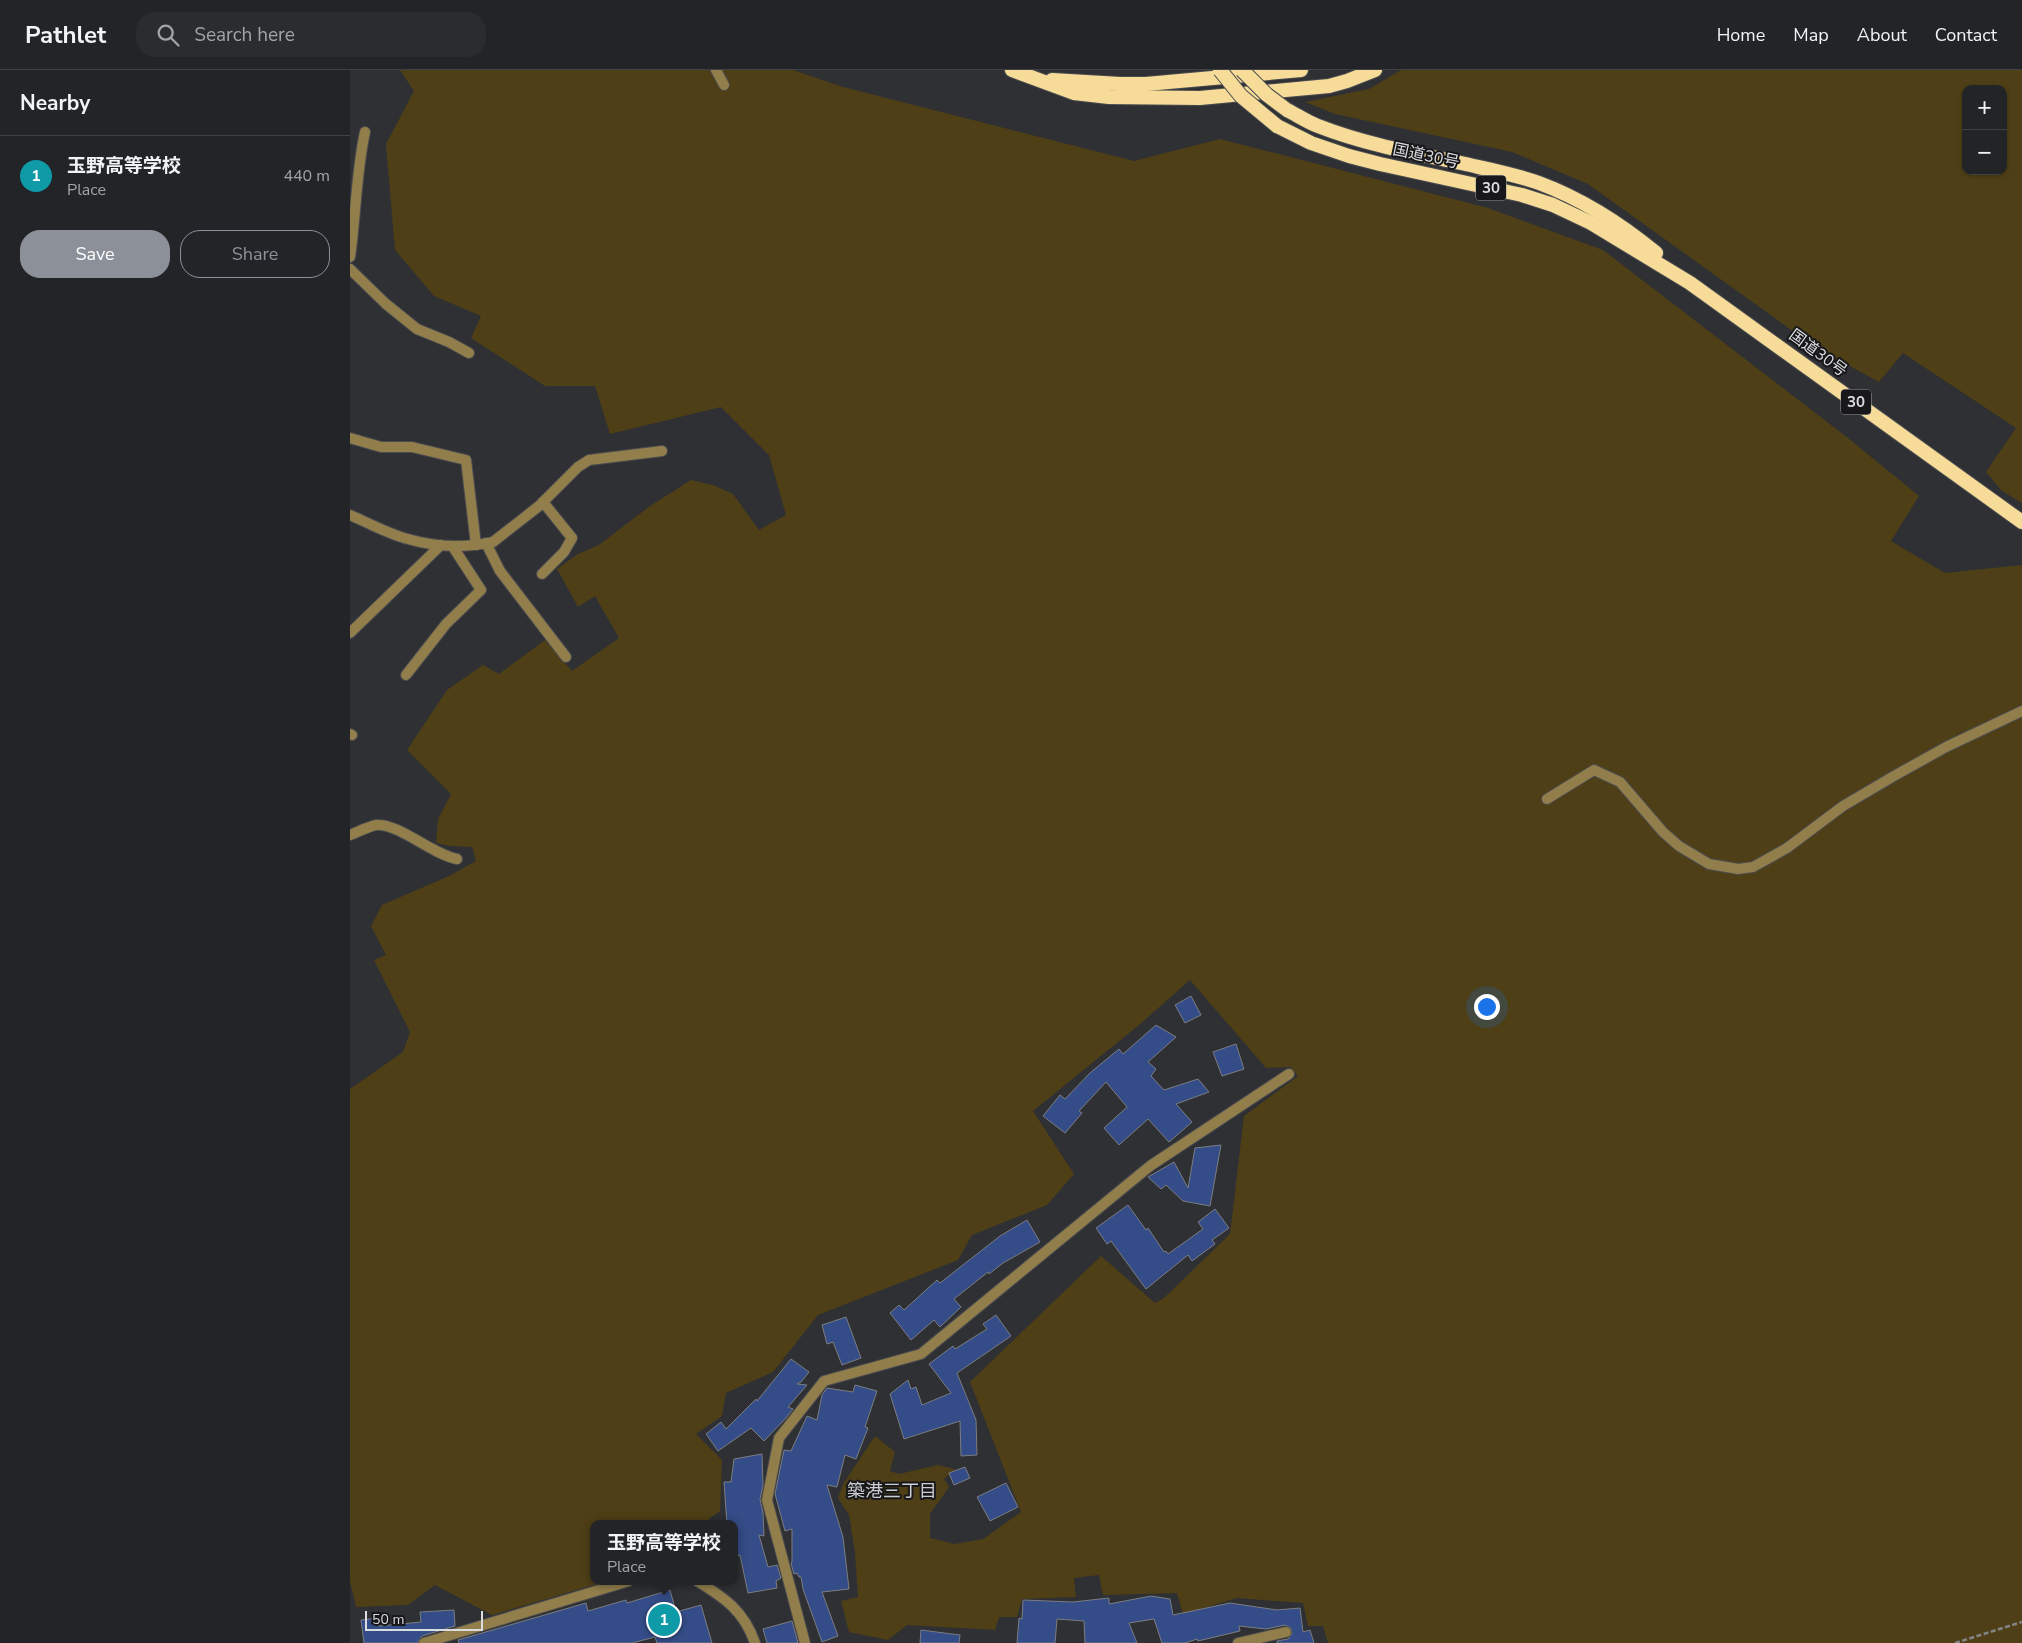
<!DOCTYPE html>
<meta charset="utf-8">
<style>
body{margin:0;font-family:"Nunito Sans","Noto Sans JP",sans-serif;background:#2b2c2f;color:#f1f3f6}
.controls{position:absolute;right:15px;top:15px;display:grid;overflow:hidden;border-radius:10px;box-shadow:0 1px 4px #0004}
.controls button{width:45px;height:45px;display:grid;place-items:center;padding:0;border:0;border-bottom:1px solid #404144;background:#232427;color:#f1f3f6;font:25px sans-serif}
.scale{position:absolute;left:15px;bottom:12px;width:118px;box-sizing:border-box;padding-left:5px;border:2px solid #dcdddf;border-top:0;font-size:14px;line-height:18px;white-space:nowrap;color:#dcdddf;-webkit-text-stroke:4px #18181a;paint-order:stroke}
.you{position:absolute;left:1136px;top:936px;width:18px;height:18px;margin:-12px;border:4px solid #fff;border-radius:50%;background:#1a73e8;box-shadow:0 0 0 8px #1a73e833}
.badge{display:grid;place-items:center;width:32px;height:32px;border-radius:50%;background:#8c9099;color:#fff;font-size:16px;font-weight:700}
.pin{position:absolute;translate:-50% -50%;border:2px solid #fff;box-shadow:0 1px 5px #0006}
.popup{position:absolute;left:240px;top:1450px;width:148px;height:65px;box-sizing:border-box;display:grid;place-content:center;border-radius:10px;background:#232427;filter:drop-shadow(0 1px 4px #0005);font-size:16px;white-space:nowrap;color:#a3a4a7}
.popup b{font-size:19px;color:#f1f3f6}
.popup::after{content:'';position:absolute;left:50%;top:100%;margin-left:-10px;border:10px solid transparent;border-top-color:#232427}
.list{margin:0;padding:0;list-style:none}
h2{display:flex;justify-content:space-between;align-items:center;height:65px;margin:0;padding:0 20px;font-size:21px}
h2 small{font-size:16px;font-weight:400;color:#a3a4a7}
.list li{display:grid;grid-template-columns:32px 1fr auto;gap:15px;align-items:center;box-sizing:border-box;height:80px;padding:0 20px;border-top:1px solid #404144}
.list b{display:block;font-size:19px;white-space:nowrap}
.list p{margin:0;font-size:16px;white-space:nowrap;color:#a3a4a7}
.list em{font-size:16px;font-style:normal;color:#a3a4a7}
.actions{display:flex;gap:10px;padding:15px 20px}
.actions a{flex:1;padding:11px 0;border:1px solid #8c9099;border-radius:20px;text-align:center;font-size:18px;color:#8c9099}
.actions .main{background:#8c9099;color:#fff}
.icon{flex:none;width:28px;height:28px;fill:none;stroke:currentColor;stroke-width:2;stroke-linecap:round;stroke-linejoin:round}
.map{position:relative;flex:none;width:1672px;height:1573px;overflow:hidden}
header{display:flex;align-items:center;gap:30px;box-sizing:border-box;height:70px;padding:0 25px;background:#232427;border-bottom:1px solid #404144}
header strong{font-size:24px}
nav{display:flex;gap:28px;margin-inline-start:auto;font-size:18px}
.search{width:350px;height:45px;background:#2b2c2f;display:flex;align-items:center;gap:12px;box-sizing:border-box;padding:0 18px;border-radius:20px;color:#a3a4a7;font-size:19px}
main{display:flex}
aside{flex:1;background:#232427}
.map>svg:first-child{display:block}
.green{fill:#4e3f16;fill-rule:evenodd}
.building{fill:#344c87;stroke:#7c7d81}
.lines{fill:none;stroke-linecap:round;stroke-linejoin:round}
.minor-casing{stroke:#4b4c4f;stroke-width:12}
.trunk-casing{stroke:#4b4c4f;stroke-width:16}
.path{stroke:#838487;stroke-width:2.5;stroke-dasharray:5 2.5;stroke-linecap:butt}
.minor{stroke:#927e4b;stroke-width:10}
.trunk{stroke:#f6dc98;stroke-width:14}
.trunk-bridge-casing{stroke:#4b4c4f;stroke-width:16;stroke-linecap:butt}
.trunk-bridge{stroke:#f6dc98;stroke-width:14}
.labels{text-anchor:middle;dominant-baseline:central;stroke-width:4;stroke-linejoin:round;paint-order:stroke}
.shield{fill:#18181a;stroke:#a1a2a4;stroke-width:1}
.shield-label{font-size:15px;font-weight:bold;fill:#dcdddf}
.street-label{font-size:16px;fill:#dcdddf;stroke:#18181a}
.neighbourhood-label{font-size:18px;fill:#cbcdd1;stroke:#18181a}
</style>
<header>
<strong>Pathlet</strong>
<div class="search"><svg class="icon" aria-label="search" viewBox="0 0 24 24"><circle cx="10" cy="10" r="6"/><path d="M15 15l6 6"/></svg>Search here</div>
<nav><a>Home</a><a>Map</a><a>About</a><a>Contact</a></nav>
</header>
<main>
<aside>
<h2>Nearby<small></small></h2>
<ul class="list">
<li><span class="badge" style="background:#0f9aa8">1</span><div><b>玉野高等学校</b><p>Place</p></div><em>440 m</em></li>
</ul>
<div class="actions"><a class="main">Save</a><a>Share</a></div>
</aside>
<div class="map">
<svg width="1672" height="1573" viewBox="0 0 1672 1573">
<rect width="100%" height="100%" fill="#2f3034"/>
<!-- green -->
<g class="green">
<polygon points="50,0 443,0 493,17 784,91 870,69 1138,138 1253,180 1498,368 1569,426 1541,471 1595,503 1672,495 1672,1573 978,1573 973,1556 958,1556 953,1533 887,1528 833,1544 827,1523 753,1525 749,1505 724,1508 726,1527 672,1529 667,1547 649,1547 645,1560 557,1555 538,1570 499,1562 491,1531 508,1527 505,1483 499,1445 488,1428 493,1414 525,1366 545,1382 540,1401 549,1404 588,1395 605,1399 594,1409 599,1417 580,1444 580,1468 604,1474 633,1469 671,1442 620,1312 751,1186 805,1233 814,1228 880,1164 894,1046 948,1006 940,997 916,998 840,910 789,955 683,1041 724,1104 697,1135 622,1165 608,1190 468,1245 423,1302 376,1323 372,1346 346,1364 372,1390 370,1441 359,1449 359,1454 244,1454 244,1511 257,1511 142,1545 85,1515 58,1535 6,1537 0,1511 0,1019 53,982 60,962 24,890 36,885 21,856 32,835 99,806 126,791 122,777 99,776 86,773 88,749 101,724 57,680 97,620 133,595 149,604 195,570 222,601 269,568 245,526 228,537 207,499 228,484 249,475 300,436 341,410 363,415 383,424 409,460 436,445 419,385 371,337 260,364 245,316 195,316 121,268 131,246 84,226 45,180 36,74 64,21"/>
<path d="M 1051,0 L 1672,0 L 1672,433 L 1652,421 L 1636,402 L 1666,358 L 1553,283 L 1529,312 L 1465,277 L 1238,114 L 1162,82 L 985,44 L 955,32 L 1019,19 ZM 1616,19 L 1653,19 L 1653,101 L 1616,101 Z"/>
</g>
<!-- building -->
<g class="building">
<polygon points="841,926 851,945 835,953 825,935"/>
<polygon points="806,955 826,967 798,992 806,999 801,1006 814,1020 848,1009 859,1022 826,1034 842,1052 819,1072 798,1049 769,1075 754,1058 777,1037 756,1012 729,1041 732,1043 715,1063 693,1046 710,1025 715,1029 740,1003 769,979 773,984"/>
<polygon points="886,974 894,999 872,1006 863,982"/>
<polygon points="871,1075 860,1136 833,1131 816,1115 811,1119 798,1107 824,1092 838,1118 845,1078"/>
<polygon points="778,1135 796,1160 798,1158 814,1182 816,1181 818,1184 853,1159 848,1152 865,1139 879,1158 862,1170 865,1174 842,1191 838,1185 796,1219 761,1171 757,1174 746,1158"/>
<polygon points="677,1150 690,1172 653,1193 639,1204 638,1202 604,1229 611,1237 590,1257 584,1250 561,1270 540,1243 549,1235 554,1240 587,1210 590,1213 650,1166"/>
<polygon points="646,1245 661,1266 607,1303 626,1350 627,1385 611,1386 610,1351 554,1369 540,1324 558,1310 561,1319 566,1317 572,1335 601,1323 579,1294 603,1276 605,1279 637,1259 633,1254"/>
<polygon points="496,1247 511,1288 492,1295 483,1272 477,1274 472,1255"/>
<polygon points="441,1289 459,1302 451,1312 447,1314 457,1315 438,1337 443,1339 435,1349 414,1371 401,1358 368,1381 356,1364 371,1352 376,1359 406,1329 407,1331"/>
<polygon points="505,1315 527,1321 515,1357 518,1358 506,1389 495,1385 487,1417 477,1415 493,1467 499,1519 472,1522 488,1566 472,1572 453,1519 451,1507 449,1507 447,1503 444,1504 441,1493 442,1492 442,1459 435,1461 425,1424 434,1380 441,1381 457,1346 467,1350 472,1325 477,1318 503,1322"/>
<polygon points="412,1384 413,1416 410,1429 413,1443 414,1466 409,1465 418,1497 427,1495 431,1508 426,1511 427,1518 398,1523 390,1485 384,1487 384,1454 377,1454 374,1412 381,1412 384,1389"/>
<polygon points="615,1397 620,1408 604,1415 599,1403"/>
<polygon points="656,1413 668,1437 640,1451 627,1427"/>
<polygon points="320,1520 326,1542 351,1535 362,1573 307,1573 305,1567 282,1573 109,1573 108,1570 236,1533 238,1541 276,1530 277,1533"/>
<polygon points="801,1526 820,1529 823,1545 880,1533 927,1540 950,1538 953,1562 960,1560 964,1573 927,1573 927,1571 938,1569 942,1564 941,1558 935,1555 916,1559 889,1556 890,1561 848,1571 847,1569 835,1573 812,1573 804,1549 779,1553 787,1573 735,1573 734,1551 707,1549 705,1573 667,1573 669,1548 672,1549 673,1530 723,1532 759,1528 759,1534"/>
<polygon points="104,1540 105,1556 72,1566 67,1573 14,1573 11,1550 28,1548 29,1556 71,1552 70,1542"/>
<polygon points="442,1551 448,1573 417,1573 413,1559"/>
<polygon points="571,1560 610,1565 609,1573 570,1573"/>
</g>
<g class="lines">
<defs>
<g id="minor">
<polyline points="366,0 374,15"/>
<path d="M 0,187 C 6,146 6,103 15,62"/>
<polyline points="0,199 36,234 67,259 99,272 119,283"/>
<polyline points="0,368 31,377 62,377 116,390 126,475"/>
<path d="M 0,445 C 19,453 38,464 58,469 C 85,477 115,478 143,472 L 189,436 L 228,397 L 239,390 L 312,381"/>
<polyline points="136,473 150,501 216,587"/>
<polyline points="192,504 214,482 222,468 193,432"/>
<polyline points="0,563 91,475"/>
<polyline points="56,605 96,554 131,520 103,477"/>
<polyline points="0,664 2,665"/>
<polyline points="1197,729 1244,700 1270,712 1313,762 1329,776 1359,794 1388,799 1403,797 1437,778 1493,736 1544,706 1596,677 1672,641"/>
<path d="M 0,765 C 8,762 17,757 26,755 C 49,753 81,784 107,789"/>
<path d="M 347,1511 C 375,1528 394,1541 405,1573"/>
<polyline points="74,1573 279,1511"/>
<polyline points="455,1573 417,1430 429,1368 474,1311 571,1284 800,1096 939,1004"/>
<polyline points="888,1573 936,1562"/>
</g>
<g id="trunk">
<polyline points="662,0 724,23 759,27 850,28 979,16 997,11 1025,0"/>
<polyline points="702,10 770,14 796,14 951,0"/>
<path d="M 937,40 C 947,45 957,52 968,56 C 1014,74 1063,83 1111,93 C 1137,99 1164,104 1189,113 C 1232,129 1271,154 1306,183"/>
<polyline points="927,56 961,73 999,86 1030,94 1172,125 1203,135 1241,153 1340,213 1672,452"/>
</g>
</defs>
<!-- minor casing -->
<use href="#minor" class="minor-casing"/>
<!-- trunk casing -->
<use href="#trunk" class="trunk-casing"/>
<!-- path -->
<polyline class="path" points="1605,1573 1672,1552"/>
<!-- minor -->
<use href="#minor" class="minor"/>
<!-- trunk -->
<use href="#trunk" class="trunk"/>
<defs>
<g id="trunk-bridge">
<polyline points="870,0 891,26 927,56"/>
<polyline points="892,0 917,25 937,40"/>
</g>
</defs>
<!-- trunk-bridge casing -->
<use href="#trunk-bridge" class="trunk-bridge-casing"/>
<!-- trunk-bridge -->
<use href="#trunk-bridge" class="trunk-bridge"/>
</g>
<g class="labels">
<!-- shield labels -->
<g class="shield">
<rect x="1126" y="105.5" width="30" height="25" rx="4"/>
<rect x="1491" y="319.5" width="30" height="25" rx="4"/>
</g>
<g class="shield-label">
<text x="1141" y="118">30</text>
<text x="1506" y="332">30</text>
</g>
<!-- street labels -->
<g class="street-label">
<text transform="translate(1076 86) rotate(12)">国道30号</text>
<text transform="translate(1468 283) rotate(36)">国道30号</text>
</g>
<!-- neighbourhood labels -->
<g class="neighbourhood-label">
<text x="542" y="1421">築港三丁目</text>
</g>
</g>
</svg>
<div class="controls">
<button>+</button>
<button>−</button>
</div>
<div class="scale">50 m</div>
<div class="you"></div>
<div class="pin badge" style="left:314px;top:1550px;background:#0f9aa8">1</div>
<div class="popup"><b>玉野高等学校</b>Place</div>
</div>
</main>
